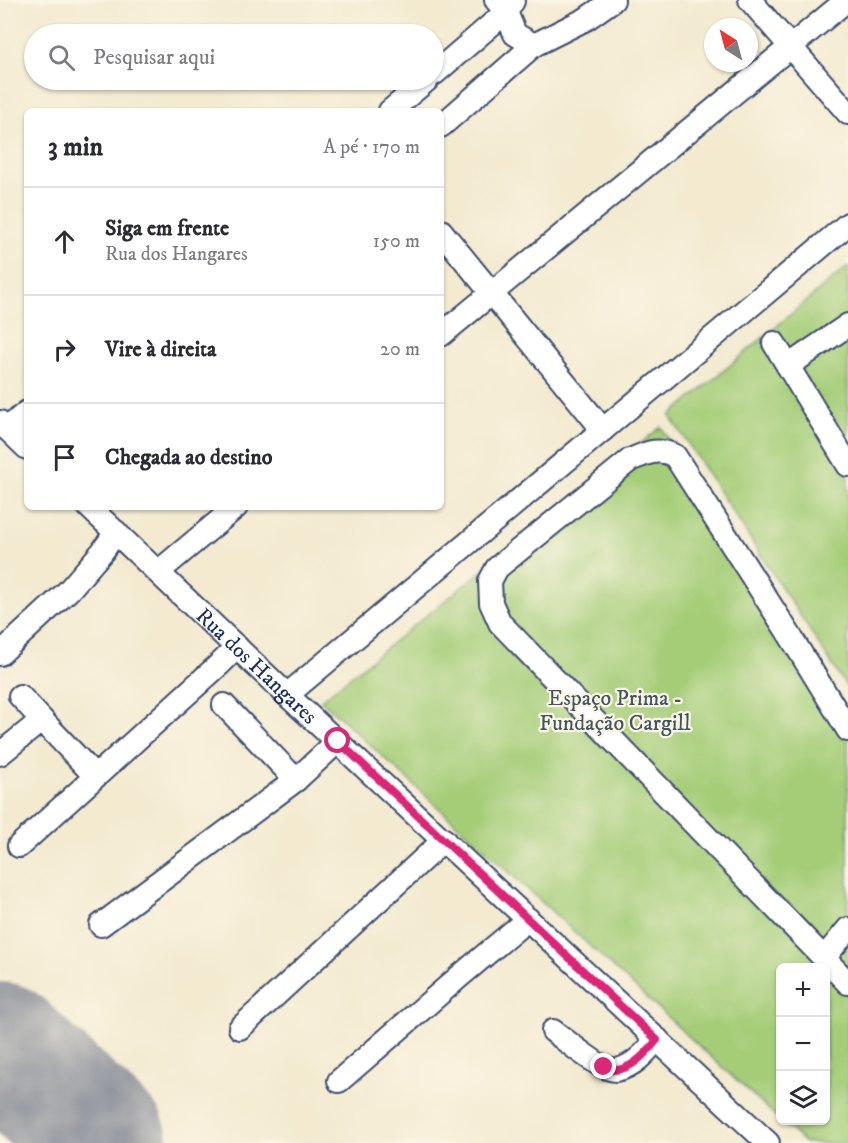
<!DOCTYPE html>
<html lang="pt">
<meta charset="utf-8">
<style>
body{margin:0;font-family:"IM FELL DW Pica",serif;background:#f7f7f7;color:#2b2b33}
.controls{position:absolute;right:18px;bottom:18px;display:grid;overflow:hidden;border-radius:9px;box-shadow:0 2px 4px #0004}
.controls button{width:54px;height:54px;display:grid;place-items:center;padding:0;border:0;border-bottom:2px solid #e1e1e2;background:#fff;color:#2b2b33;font:30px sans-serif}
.compass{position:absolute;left:704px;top:18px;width:54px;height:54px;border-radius:50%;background:#fff;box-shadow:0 2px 4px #0004;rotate:324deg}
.stop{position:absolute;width:18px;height:18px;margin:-14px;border:4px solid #db2777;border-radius:50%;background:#fff}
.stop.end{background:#db2777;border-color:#fff;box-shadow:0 2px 6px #0008}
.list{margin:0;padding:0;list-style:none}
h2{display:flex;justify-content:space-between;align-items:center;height:78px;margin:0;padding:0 24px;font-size:26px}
h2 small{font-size:20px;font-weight:400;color:#7c7c81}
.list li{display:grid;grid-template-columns:39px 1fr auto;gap:18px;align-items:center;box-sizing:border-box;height:108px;padding:0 24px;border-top:2px solid #e1e1e2}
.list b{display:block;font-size:22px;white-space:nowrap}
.list p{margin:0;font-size:20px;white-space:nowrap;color:#7c7c81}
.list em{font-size:20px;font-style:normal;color:#7c7c81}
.icon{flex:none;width:33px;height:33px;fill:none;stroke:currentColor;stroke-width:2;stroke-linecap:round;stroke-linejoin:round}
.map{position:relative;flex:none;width:848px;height:1143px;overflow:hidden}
.search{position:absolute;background:#fff;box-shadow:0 2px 4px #0004;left:24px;top:24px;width:420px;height:66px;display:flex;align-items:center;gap:15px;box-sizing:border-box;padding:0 21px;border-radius:33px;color:#7c7c81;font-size:22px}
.panel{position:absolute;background:#fff;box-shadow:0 2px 4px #0004;left:24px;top:108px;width:420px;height:402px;border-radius:9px}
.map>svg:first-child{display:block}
.green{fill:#a5cd78;stroke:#607e6b;stroke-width:1.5;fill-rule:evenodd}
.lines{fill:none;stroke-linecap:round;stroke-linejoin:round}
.runway{stroke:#878c97;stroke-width:130}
.minor-casing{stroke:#3b4b6f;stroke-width:26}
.minor{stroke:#fff;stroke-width:22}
.route{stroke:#db2777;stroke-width:8}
.labels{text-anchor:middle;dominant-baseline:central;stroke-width:4.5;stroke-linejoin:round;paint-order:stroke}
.street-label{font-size:22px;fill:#1b2f5e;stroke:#fcf5e5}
.park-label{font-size:22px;fill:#3e5664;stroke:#fcf5e5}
</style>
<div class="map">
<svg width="848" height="1143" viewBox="0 0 848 1143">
<rect width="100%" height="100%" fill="#fcf5e5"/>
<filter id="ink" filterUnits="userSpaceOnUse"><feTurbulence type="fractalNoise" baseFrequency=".0167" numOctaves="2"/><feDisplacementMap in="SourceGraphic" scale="12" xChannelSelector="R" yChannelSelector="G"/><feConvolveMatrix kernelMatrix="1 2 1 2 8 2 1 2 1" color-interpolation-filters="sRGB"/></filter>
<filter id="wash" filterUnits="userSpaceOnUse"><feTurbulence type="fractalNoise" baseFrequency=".008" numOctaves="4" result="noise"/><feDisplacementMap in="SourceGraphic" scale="24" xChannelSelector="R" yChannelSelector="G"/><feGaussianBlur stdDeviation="1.35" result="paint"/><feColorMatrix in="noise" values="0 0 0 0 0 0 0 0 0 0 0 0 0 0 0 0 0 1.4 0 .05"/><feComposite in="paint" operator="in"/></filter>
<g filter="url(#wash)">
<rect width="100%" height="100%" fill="#f3ead0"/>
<!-- green -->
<g class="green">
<polygon points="848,266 848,689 670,416"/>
<path d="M 661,427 L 848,722 L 848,1143 L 805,1143 L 321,700 ZM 780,968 L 826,968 L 826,1120 L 780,1120 Z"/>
</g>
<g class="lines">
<!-- runway -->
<polyline class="runway" points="0,1047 103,1143"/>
</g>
</g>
<g filter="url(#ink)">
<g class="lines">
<defs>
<g id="minor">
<polyline points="496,0 506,12 515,34 534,45 586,19 613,0"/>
<polyline points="750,0 848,113"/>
<polyline points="434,74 506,12 513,1"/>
<polyline points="390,111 427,80"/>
<polyline points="441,126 534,45"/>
<polyline points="441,231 603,430"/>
<polyline points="441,335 847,0"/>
<polyline points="774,343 848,465"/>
<polyline points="788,366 848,325"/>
<polyline points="0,422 27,448"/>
<polyline points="7,429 27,412"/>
<path id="s1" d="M 89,507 L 287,695 L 768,1143"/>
<polyline points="158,572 236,507"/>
<polyline points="0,654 69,590 102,552 116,532"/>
<polyline points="287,695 848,224"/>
<polyline points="20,696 42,720"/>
<polyline points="224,705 296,780 338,741"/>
<path d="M 848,730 L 789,634 L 675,456 C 658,447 647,453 630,460 L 497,568 L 490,581 L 491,603 L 500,623 L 848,983"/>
<polyline points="0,754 42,720 95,776"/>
<polyline points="19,846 222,662 237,647"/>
<polyline points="101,925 296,780"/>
<polyline points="824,958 848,929"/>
<polyline points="240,1028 444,840"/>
<path d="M 553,1031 C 566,1040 603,1072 616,1070 C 634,1067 646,1052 657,1039"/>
<polyline points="339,1081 460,976 528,919"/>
</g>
</defs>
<!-- minor casing -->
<use href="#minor" class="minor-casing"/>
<!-- minor -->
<use href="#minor" class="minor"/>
</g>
</g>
<g class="lines" filter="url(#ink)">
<!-- route -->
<path class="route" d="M 338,741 L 657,1040 C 647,1052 631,1071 613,1070 C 610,1070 607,1068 604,1067"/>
</g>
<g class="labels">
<!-- street labels -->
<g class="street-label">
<text stroke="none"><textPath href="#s1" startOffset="231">Rua dos Hangares</textPath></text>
</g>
<!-- park labels -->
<g class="park-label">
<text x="615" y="698">Espaço Prima -<tspan x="615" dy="25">Fundação Cargill</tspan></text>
</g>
</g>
</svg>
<div class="controls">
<button>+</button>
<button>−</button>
<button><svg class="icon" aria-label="layers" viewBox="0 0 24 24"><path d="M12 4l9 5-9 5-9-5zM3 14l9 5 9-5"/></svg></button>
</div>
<svg class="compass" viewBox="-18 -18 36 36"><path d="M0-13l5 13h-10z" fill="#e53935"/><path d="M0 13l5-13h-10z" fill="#7c7c81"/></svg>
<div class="stop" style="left:338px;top:741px"></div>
<div class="stop end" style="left:604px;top:1067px"></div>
<div class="search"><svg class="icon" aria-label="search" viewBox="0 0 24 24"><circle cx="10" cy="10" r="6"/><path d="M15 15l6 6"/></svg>Pesquisar aqui</div>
<section class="panel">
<h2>3 min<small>A pé · 170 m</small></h2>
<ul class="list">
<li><svg class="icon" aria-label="ahead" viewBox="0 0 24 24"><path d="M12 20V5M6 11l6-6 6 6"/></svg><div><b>Siga em frente</b><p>Rua dos Hangares</p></div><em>150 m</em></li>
<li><svg class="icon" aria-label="right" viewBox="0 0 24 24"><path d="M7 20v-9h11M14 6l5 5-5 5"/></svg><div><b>Vire à direita</b></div><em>20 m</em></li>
<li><svg class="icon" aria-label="arrive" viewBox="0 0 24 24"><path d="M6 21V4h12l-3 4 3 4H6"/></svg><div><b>Chegada ao destino</b></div></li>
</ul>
</section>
</div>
